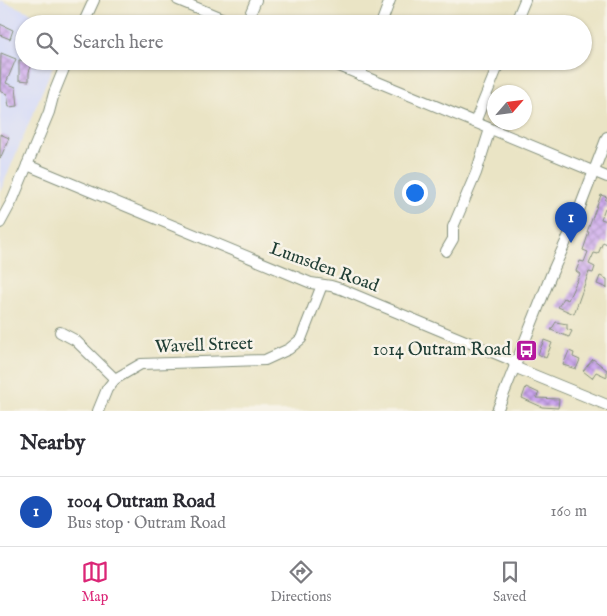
<!DOCTYPE html>
<meta charset="utf-8">
<style>
body{margin:0;font-family:"IM FELL English",serif;background:#f2f2f3;color:#2b2b33}
.compass{position:absolute;left:487px;top:85px;width:45px;height:45px;border-radius:50%;background:#fff;box-shadow:0 1px 4px #0004;rotate:62deg}
.you{position:absolute;left:414px;top:192px;width:18px;height:18px;margin:-12px;border:4px solid #fff;border-radius:50%;background:#1a73e8;box-shadow:0 0 0 8px #1a73e833}
.badge{display:grid;place-items:center;width:32px;height:32px;border-radius:50%;background:#db2777;color:#fff;font-size:16px;font-weight:700}
.pin{position:absolute;translate:-50% -41px;filter:drop-shadow(0 1px 2px #0008)}
.pin::after{content:'';position:absolute;top:26px;width:18px;height:15px;background:inherit;clip-path:polygon(0 0,100% 0,50% 100%)}
.list{margin:0;padding:0;list-style:none}
h2{display:flex;justify-content:space-between;align-items:center;height:65px;margin:0;padding:0 20px;font-size:21px}
h2 small{font-size:16px;font-weight:400;color:#7c7c81}
.list li{display:grid;grid-template-columns:32px 1fr auto;gap:15px;align-items:center;box-sizing:border-box;height:70px;padding:0 20px;border-top:1px solid #e1e1e2}
.list b{display:block;font-size:19px;white-space:nowrap}
.list p{margin:0;font-size:16px;white-space:nowrap;color:#7c7c81}
.list em{font-size:16px;font-style:normal;color:#7c7c81}
.icon{flex:none;width:28px;height:28px;fill:none;stroke:currentColor;stroke-width:2;stroke-linecap:round;stroke-linejoin:round}
.map{position:relative;flex:none;width:607px;height:411px;overflow:hidden}
.search{position:absolute;background:#fff;box-shadow:0 1px 4px #0004;left:15px;right:15px;top:15px;height:55px;display:flex;align-items:center;gap:12px;box-sizing:border-box;padding:0 18px;border-radius:28px;color:#7c7c81;font-size:19px}
.sheet{height:135px;background:#fff}
nav{display:flex;justify-content:space-around;align-items:center;box-sizing:border-box;height:70px;border-top:1px solid #e1e1e2;background:#fff;font-size:14px;color:#7c7c81}
nav a{display:grid;justify-items:center;gap:2px}
nav .on{color:#db2777}
.map>svg:first-child{display:block}
.built{fill:#d3d9f9}
.building{fill:url(#building-cross-hatch)}
.lines{fill:none;stroke-linecap:round;stroke-linejoin:round}
.minor-casing{stroke:#84907c;stroke-width:12}
.minor{stroke:#fff;stroke-width:10}
.labels{text-anchor:middle;dominant-baseline:central;stroke-width:5;stroke-linejoin:round;paint-order:stroke}
.street-label{font-size:18px;fill:#1f3d34;stroke:#f7f3e8}
.poi-label{font-size:18px;fill:#1f3d34;stroke:#f7f3e8;text-anchor:end}
</style>
<div class="map">
<svg width="607" height="411" viewBox="0 0 607 411">
<defs>
<pattern id="building-cross-hatch" width="8" height="8" patternUnits="userSpaceOnUse" patternTransform="scale(1.25)"><rect width="8" height="8" fill="#cca6ee"/><path d="M0 0l8 8M0 8l8-8" fill="none" stroke="#a588c2"/></pattern>
</defs>
<rect width="100%" height="100%" fill="#f7f3e8"/>
<filter id="ink" filterUnits="userSpaceOnUse"><feTurbulence type="fractalNoise" baseFrequency=".02" numOctaves="2"/><feDisplacementMap in="SourceGraphic" scale="10" xChannelSelector="R" yChannelSelector="G"/><feConvolveMatrix kernelMatrix="1 2 1 2 8 2 1 2 1" color-interpolation-filters="sRGB"/></filter>
<filter id="wash" filterUnits="userSpaceOnUse"><feTurbulence type="fractalNoise" baseFrequency=".0096" numOctaves="4" result="noise"/><feDisplacementMap in="SourceGraphic" scale="20" xChannelSelector="R" yChannelSelector="G"/><feGaussianBlur stdDeviation="1.12" result="paint"/><feColorMatrix in="noise" values="0 0 0 0 0 0 0 0 0 0 0 0 0 0 0 0 0 1.4 0 .05"/><feComposite in="paint" operator="in"/></filter>
<g filter="url(#wash)">
<rect width="100%" height="100%" fill="#eae4c5"/>
<!-- built -->
<polygon class="built" points="0,0 58,24 24,24 24,61 55,61 0,192"/>
<g id="blocks">
<!-- building -->
<g class="building">
<polygon points="0,24 13,30 10,39 0,35"/>
<polygon points="1,53 16,59 6,83 16,87 18,106 9,107 7,94 0,91"/>
<polygon points="19,60 33,61 29,72 29,81 19,80"/>
<polygon points="0,134 9,138 0,159"/>
<polygon points="601,195 607,197 605,200 607,200 607,209 605,208 601,219 607,221 607,244 603,242 598,254 594,253 589,264 595,267 593,273 589,272 574,314 558,307 564,298 568,300 580,274 576,271 580,261 584,262 588,252 583,250 589,232 587,232"/>
<polygon points="600,276 607,279 607,288 597,284"/>
<polygon points="556,322 567,324 567,329 572,331 569,337 551,330"/>
<polygon points="544,340 552,343 546,358 538,354"/>
<polygon points="569,351 574,353 573,357 580,360 576,369 563,365"/>
<polygon points="593,359 607,370 607,377 596,372 592,378 583,371"/>
<polygon points="526,387 539,393 536,398 559,399 558,408 542,407 522,398"/>
</g>
</g>
</g>
<g filter="url(#ink)">
<use href="#blocks" fill-opacity="0" stroke="#84907c" stroke-width="1"/>
<g class="lines">
<defs>
<g id="minor">
<polyline points="178,0 236,24"/>
<polyline points="83,24 94,0"/>
<polyline points="246,24 256,0"/>
<polyline points="381,24 390,0"/>
<polyline points="515,24 525,0"/>
<polyline points="327,61 607,177"/>
<polyline points="360,75 365,61"/>
<polyline points="475,122 500,61"/>
<polyline points="27,165 311,283 331,286 341,289 511,360 519,369 607,405"/>
<polyline points="0,223 13,199 49,112 54,93 67,61"/>
<polyline points="446,251 453,239 453,227 476,173 490,129"/>
<polyline points="60,332 75,340 115,379"/>
<polyline points="98,411 107,389 115,379 141,364 265,360 289,349 301,339 322,285"/>
<polyline points="497,411 551,275 572,228 607,137"/>
</g>
</defs>
<!-- minor casing -->
<use href="#minor" class="minor-casing"/>
<!-- minor -->
<use href="#minor" class="minor"/>
</g>
</g>
<!-- icons -->
<defs>
<symbol id="bus-square" viewBox="-11 -11 22 22"><rect x="-9" y="-9" width="18" height="18" rx="4" fill="#b5179e" stroke="#f7f3e8"/><path d="M-5-6H5V4H4V6H2V4H-2V6H-4V4H-5ZM-3.5-4V0h7V-4ZM-3.5 1.2v1.5H-2V1.2ZM2 1.2v1.5H3.5V1.2Z" fill="#fff"/></symbol>
</defs>
<g fill-rule="evenodd">
<use href="#bus-square" x="514" y="338" width="25" height="25"/>
</g>
<g class="labels">
<!-- street labels -->
<g class="street-label">
<text transform="translate(324 268) rotate(20)">Lumsden Road</text>
<text transform="translate(204 346) rotate(-2)">Wavell Street</text>
</g>
<!-- poi labels -->
<g class="poi-label">
<text x="511" y="350">1014 Outram Road</text>
</g>
</g>
</svg>
<svg class="compass" viewBox="-18 -18 36 36"><path d="M0-13l5 13h-10z" fill="#e53935"/><path d="M0 13l5-13h-10z" fill="#7c7c81"/></svg>
<div class="you"></div>
<div class="pin badge" style="left:571px;top:243px;background:#1a4fb4">1</div>
<div class="search"><svg class="icon" aria-label="search" viewBox="0 0 24 24"><circle cx="10" cy="10" r="6"/><path d="M15 15l6 6"/></svg>Search here</div>
</div>
<section class="sheet">
<h2>Nearby<small></small></h2>
<ul class="list">
<li><span class="badge" style="background:#1a4fb4">1</span><div><b>1004 Outram Road</b><p>Bus stop · Outram Road</p></div><em>160 m</em></li>
</ul>
</section>
<nav>
<a class="on"><svg class="icon" aria-label="map" viewBox="0 0 24 24"><path d="M3 6l6-2 6 2 6-2v14l-6 2-6-2-6 2zM9 4v14M15 6v14"/></svg>Map</a>
<a><svg class="icon" aria-label="directions" viewBox="0 0 24 24"><path d="M12 3l9 9-9 9-9-9zM9 14v-3h6M13 9l2 2-2 2"/></svg>Directions</a>
<a><svg class="icon" aria-label="saved" viewBox="0 0 24 24"><path d="M7 4h10v16l-5-4-5 4z"/></svg>Saved</a>
</nav>
